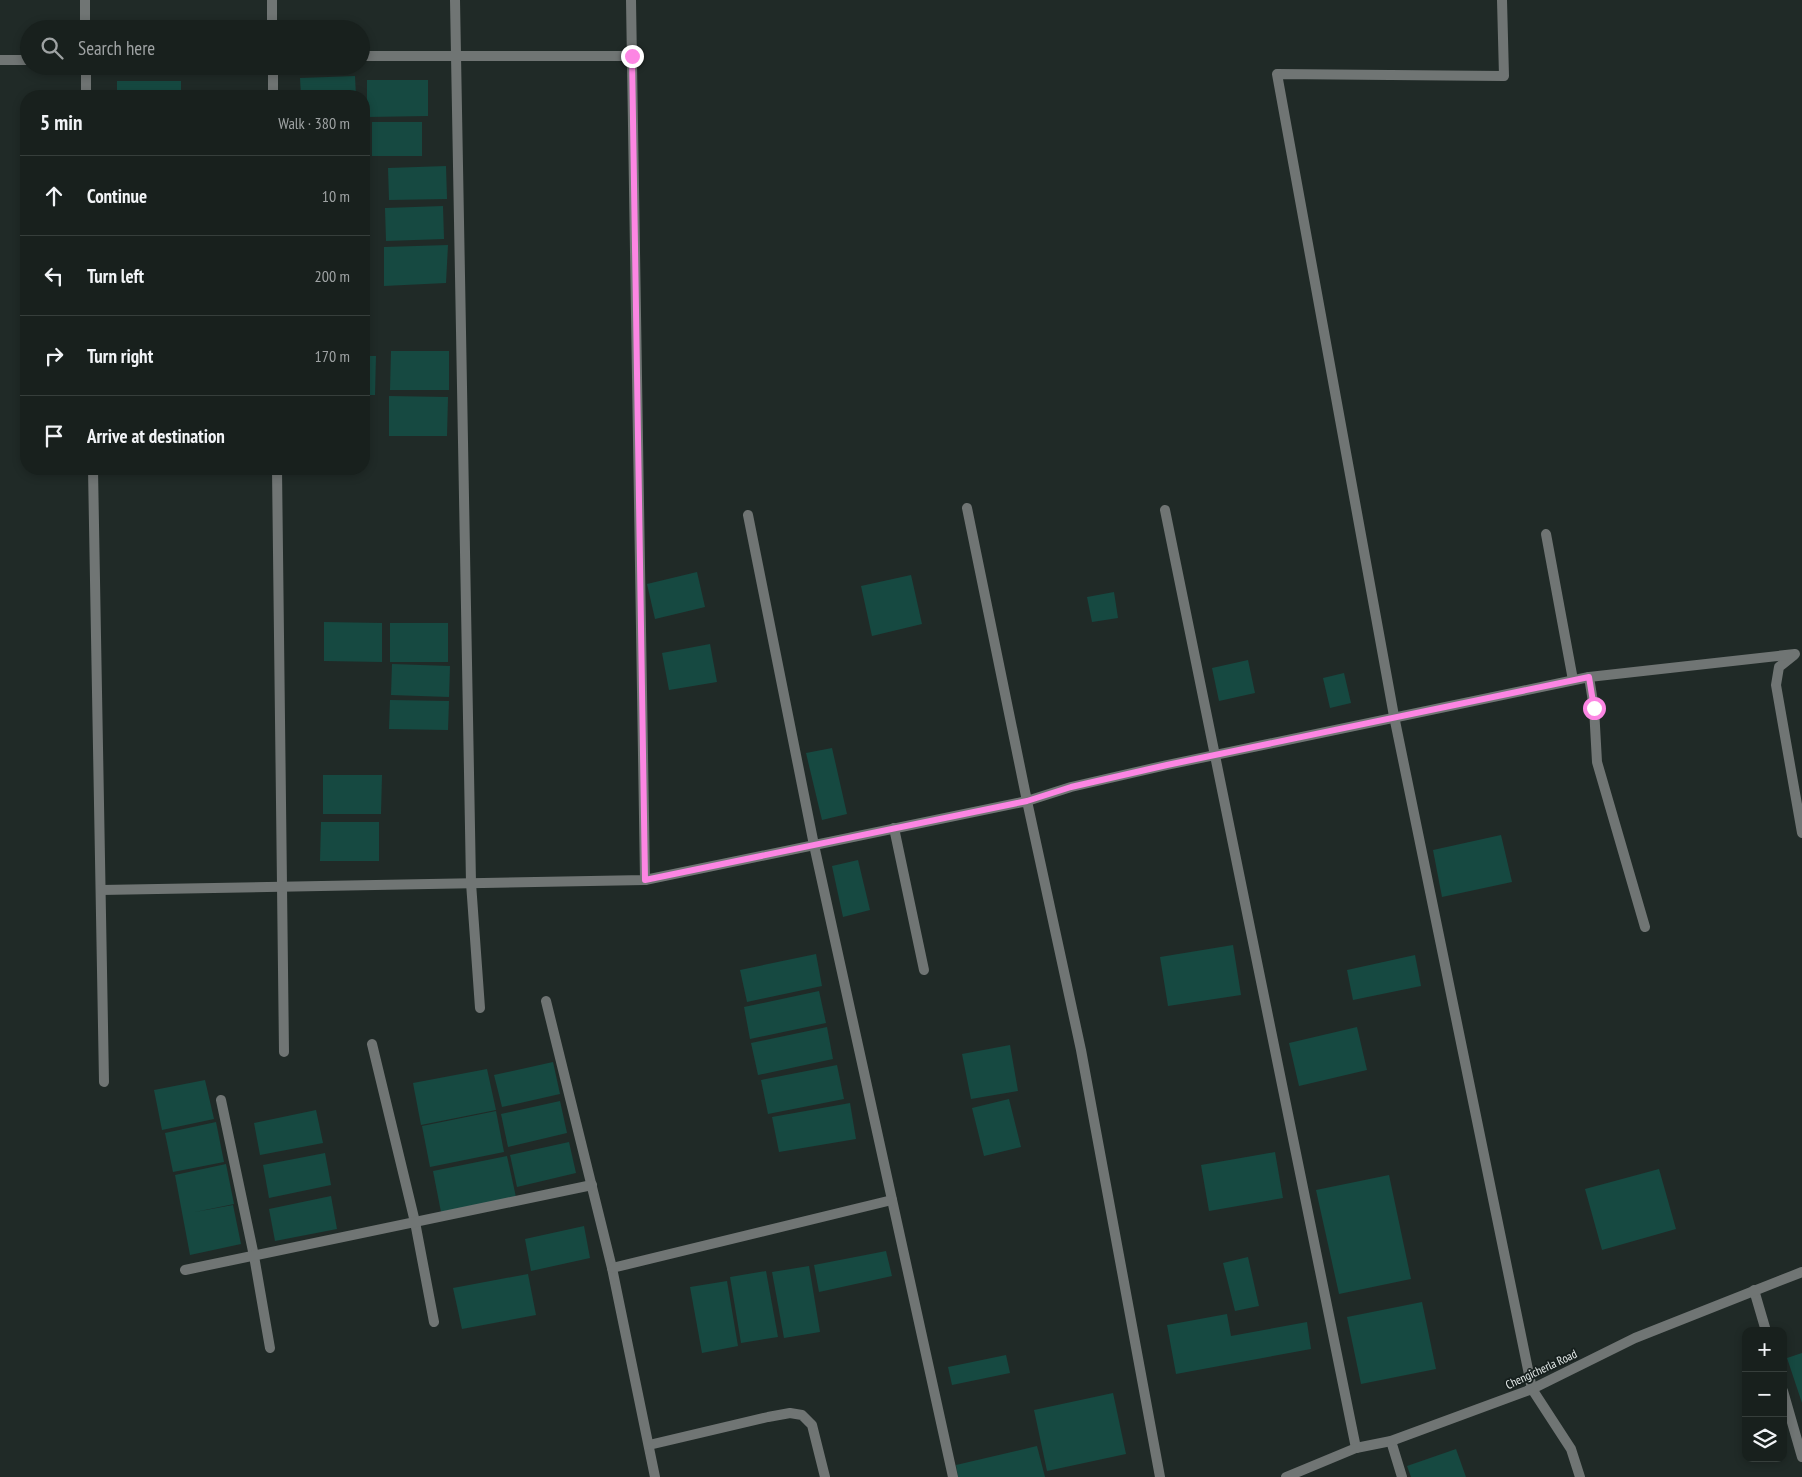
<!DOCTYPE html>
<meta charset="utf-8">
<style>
body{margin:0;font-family:"PT Sans Narrow",sans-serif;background:#252d2a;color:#f1f3f6}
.controls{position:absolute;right:15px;bottom:15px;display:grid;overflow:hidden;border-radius:10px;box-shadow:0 2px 8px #0003}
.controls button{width:45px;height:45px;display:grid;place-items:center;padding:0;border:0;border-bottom:1px solid #363e3b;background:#18201d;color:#f1f3f6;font:25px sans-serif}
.stop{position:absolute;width:15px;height:15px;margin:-11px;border:4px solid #fc86e3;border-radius:50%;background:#fff}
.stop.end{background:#fc86e3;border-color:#fff;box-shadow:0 1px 5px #0008}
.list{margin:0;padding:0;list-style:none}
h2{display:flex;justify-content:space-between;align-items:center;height:65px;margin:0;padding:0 20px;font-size:21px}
h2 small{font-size:16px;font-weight:400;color:#9fa3a4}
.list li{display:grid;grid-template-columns:32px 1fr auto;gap:15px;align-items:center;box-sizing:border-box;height:80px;padding:0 20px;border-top:1px solid #363e3b}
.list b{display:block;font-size:19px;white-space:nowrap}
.list em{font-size:16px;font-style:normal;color:#9fa3a4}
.icon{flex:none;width:28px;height:28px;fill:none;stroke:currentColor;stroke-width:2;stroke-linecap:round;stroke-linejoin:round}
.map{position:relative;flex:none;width:1802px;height:1477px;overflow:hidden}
.search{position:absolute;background:#18201d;box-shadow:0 2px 8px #0003;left:20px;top:20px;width:350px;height:55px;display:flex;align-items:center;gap:12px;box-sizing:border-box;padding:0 18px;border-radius:28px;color:#9fa3a4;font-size:19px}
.panel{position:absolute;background:#18201d;box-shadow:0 2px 8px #0003;left:20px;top:90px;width:350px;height:385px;border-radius:20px}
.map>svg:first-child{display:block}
.building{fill:#164941}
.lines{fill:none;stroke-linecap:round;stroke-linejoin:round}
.minor{stroke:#707574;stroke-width:10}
.route{stroke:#fc86e3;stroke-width:6}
.labels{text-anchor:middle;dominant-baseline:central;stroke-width:4;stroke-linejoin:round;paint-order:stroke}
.street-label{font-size:12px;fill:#e6eceb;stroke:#17201e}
</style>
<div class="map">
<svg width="1802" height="1477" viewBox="0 0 1802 1477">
<rect width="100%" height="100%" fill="#202a27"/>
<!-- building -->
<g class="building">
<polygon points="355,76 356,96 301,96 300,78"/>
<polygon points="367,80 428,80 428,116 367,117"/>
<rect x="117" y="81" width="64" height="15"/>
<rect x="372" y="122" width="50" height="34"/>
<polygon points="446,166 447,199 389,200 388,168"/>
<polygon points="443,206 444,239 386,241 385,208"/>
<polygon points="448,245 446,283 384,286 384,247"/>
<polygon points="391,351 449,351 449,390 390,390"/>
<polygon points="364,356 376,356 375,395 364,395"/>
<polygon points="389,396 448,397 447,436 389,436"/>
<polygon points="697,572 705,607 655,619 647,584"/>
<polygon points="911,575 922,624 872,636 861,586"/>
<polygon points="1114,592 1118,618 1092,622 1087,597"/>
<polygon points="324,622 382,623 382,662 324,661"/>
<rect x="390" y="623" width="58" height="39"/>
<polygon points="710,644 717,682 669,690 662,653"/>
<polygon points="1248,660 1255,693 1219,701 1212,668"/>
<polygon points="392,664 450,666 449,697 391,695"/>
<polygon points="1344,673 1351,703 1330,708 1323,678"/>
<polygon points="390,700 449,701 448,730 389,729"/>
<polygon points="832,748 847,814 822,820 806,753"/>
<polygon points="323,775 382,775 381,814 323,814"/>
<polygon points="321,822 379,822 379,861 320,861"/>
<polygon points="1501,835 1512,882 1442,897 1433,850"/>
<polygon points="858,860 870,910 843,917 832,866"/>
<polygon points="1233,945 1241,995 1168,1006 1160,957"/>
<polygon points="816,954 822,986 747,1002 740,970"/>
<polygon points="1415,955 1421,986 1353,1000 1347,970"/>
<polygon points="819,991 826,1023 750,1039 744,1007"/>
<polygon points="827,1027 833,1059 758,1075 751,1043"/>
<polygon points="1357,1027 1367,1070 1299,1086 1289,1043"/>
<polygon points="1010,1045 1018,1091 971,1099 962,1054"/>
<polygon points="553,1062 560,1094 502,1107 494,1075"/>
<polygon points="837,1065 844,1099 768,1114 761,1080"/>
<polygon points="487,1069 496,1110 421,1125 413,1083"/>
<polygon points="205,1080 214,1119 162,1130 154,1090"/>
<polygon points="1009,1099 1021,1147 984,1156 972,1108"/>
<polygon points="560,1101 567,1133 508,1147 501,1114"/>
<polygon points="850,1103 856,1139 779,1152 772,1117"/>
<polygon points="316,1110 323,1143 260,1155 254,1123"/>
<polygon points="496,1111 504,1152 430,1167 422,1126"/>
<polygon points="216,1122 224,1162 173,1172 165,1133"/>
<polygon points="569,1142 576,1173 517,1187 510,1155"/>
<polygon points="1275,1152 1283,1198 1209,1211 1201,1165"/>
<polygon points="325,1153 331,1185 269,1198 263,1165"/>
<polygon points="507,1156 516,1197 441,1212 433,1171"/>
<polygon points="226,1164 234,1204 195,1212 233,1205 241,1244 190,1255 175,1175"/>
<polygon points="1659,1169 1676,1229 1602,1250 1585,1189"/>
<polygon points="1389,1175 1411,1279 1339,1294 1316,1190"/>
<polygon points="331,1196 337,1229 275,1241 269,1209"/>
<polygon points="584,1226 590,1258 531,1271 525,1239"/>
<polygon points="886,1251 892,1276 819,1292 814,1265"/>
<polygon points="1248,1257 1259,1306 1235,1311 1223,1263"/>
<polygon points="809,1266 820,1332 784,1338 772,1272"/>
<polygon points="766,1271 778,1337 741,1343 730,1277"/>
<polygon points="528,1274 536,1315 462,1329 453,1288"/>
<polygon points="727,1281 738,1346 702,1353 690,1287"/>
<polygon points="1422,1302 1436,1369 1361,1384 1347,1317"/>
<polygon points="1227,1314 1231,1336 1307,1322 1311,1349 1176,1374 1167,1325"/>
<polygon points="1802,1353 1802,1403 1787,1358"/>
<polygon points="1006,1355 1010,1373 952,1385 948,1367"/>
<polygon points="1113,1393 1126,1454 1047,1471 1034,1410"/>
<polygon points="1037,1446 1045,1477 958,1477 956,1465"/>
<polygon points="1456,1449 1466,1477 1411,1477 1407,1466"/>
</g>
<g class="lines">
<!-- minor -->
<g class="minor">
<polyline points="85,0 85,29"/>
<polyline points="272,0 272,29"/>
<polyline points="455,0 471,883 480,1008"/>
<polyline points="1502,0 1504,76 1277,74 1394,716 1532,1389 1571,1449 1580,1477"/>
<polyline points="361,56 632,56"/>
<polyline points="0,60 29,60"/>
<polyline points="86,66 86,96"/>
<polyline points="273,66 273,96"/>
<polyline points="93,469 104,1082"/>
<polyline points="277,469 284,1052"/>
<polyline points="967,508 1027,801 1071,787 1167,765 1589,677 1594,708 1597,762 1645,927"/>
<polyline points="1165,510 1356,1448"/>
<polyline points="748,515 814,845 953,1477"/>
<polyline points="1546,534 1573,680"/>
<polyline points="1794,655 1779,667 1776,685 1802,833"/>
<polyline points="1589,677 1795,654"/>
<polyline points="894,828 924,970"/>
<polyline points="645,880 1027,801 1081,1050 1160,1477"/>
<polyline points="101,890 645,880 631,0"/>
<polyline points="546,1001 612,1268 655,1477"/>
<polyline points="372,1044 415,1222 434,1322"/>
<polyline points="221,1100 254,1256 270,1348"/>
<polyline points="612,1268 892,1200"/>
<polyline points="185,1270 592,1185"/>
<polyline points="1754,1290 1766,1331"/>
<polyline points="1783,1391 1802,1457"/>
<polyline points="1391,1441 1402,1477"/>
<polyline points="649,1445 768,1417 790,1413 802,1415 812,1425 825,1477"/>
<polyline points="1286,1477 1356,1448 1391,1441 1532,1389 1635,1338 1802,1272"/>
</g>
</g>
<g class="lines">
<!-- route -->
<polyline class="route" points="632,56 645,880 1027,801 1071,787 1167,765 1589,677 1594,708"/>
</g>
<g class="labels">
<!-- street labels -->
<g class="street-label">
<text transform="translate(1541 1369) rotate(-25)">Chengicherla Road</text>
</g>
</g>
</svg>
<div class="controls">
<button>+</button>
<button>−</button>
<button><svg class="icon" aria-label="layers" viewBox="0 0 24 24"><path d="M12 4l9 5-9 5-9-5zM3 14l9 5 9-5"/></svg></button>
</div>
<div class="stop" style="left:1594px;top:708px"></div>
<div class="stop end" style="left:632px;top:56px"></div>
<div class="search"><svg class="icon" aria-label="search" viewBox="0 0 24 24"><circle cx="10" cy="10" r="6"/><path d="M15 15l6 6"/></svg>Search here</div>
<section class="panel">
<h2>5 min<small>Walk · 380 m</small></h2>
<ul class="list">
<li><svg class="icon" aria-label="ahead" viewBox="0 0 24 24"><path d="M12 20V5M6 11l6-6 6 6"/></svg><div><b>Continue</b></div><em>10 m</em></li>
<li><svg class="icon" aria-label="left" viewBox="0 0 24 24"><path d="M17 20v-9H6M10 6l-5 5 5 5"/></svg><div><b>Turn left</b></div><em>200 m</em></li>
<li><svg class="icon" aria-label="right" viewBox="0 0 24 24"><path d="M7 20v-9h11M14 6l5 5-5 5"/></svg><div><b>Turn right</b></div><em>170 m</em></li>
<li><svg class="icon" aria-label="arrive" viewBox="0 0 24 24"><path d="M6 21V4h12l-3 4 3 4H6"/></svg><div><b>Arrive at destination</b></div></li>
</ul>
</section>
</div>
